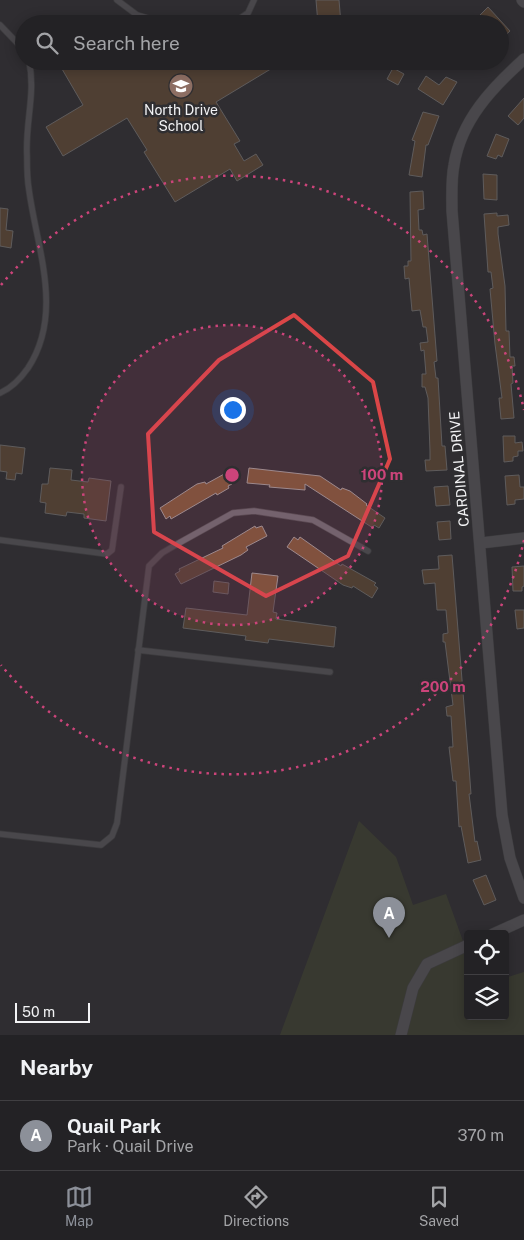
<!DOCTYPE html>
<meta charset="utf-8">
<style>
body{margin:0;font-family:"Public Sans",sans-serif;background:#2b2a2d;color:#f1f3f6}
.controls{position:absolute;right:15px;bottom:15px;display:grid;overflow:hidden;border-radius:5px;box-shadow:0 2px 12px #0003}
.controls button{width:45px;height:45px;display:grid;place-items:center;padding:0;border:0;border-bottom:1px solid #403f42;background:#232225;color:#f1f3f6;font:25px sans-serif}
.scale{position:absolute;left:15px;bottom:12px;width:75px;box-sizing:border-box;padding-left:5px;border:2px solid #f3f3f5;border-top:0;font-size:14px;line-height:18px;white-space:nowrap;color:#f3f3f5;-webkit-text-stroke:4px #2f2e31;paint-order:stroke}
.you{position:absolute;left:232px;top:409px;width:18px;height:18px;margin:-12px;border:4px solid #fff;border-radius:50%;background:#1a73e8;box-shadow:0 0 0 8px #1a73e833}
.badge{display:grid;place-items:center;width:32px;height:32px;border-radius:50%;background:#8c9099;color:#fff;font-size:16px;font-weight:700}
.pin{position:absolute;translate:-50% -41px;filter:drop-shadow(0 1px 2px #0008)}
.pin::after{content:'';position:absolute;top:26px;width:18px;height:15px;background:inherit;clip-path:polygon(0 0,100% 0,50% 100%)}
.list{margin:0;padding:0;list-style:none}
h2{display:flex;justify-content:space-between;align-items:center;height:65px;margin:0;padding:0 20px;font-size:21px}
h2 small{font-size:16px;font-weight:400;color:#a3a4a7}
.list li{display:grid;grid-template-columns:32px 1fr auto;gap:15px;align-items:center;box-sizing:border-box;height:70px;padding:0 20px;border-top:1px solid #403f42}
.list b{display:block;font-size:19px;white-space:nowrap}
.list p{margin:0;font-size:16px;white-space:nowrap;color:#a3a4a7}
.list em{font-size:16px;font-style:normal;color:#a3a4a7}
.icon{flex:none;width:28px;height:28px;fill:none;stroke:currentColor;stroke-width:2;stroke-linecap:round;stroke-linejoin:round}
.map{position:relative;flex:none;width:524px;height:1035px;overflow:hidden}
.search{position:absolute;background:#232225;box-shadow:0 2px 12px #0003;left:15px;right:15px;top:15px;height:55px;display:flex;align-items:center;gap:12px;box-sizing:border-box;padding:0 18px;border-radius:28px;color:#a3a4a7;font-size:19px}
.sheet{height:135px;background:#232225}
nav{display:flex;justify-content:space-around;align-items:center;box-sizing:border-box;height:70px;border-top:1px solid #403f42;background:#232225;font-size:14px;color:#a3a4a7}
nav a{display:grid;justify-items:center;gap:2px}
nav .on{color:#8c9099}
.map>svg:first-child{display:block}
.green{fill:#444830}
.building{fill:#775436;stroke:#979390}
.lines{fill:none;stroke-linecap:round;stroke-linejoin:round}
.service-casing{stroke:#4c4b4e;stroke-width:7}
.minor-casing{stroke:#4c4b4e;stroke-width:12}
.service{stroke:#68676b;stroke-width:5.5}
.minor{stroke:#68676b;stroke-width:11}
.marked{fill:none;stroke:#da4647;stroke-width:4;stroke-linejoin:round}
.ring{fill:none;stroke:#cc447a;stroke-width:2.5;stroke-dasharray:2.5 5}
.labels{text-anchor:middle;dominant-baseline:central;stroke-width:5;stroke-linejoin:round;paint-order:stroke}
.poi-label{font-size:14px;fill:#f3f3f5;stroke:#2f2e31}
.street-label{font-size:14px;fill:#f3f3f5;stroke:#2f2e31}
.centre{fill:#cc447a;stroke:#2f2e31;stroke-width:2.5}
.ring-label{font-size:15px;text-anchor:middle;font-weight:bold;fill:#cc447a;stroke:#2f2e31;stroke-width:5;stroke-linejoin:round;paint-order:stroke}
</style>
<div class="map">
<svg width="524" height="1035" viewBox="0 0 524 1035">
<rect width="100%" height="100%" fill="#2f2e31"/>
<!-- green -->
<polygon class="green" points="359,821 396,857 413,905 446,894 468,955 468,1016 505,1016 505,978 524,972 524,1035 280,1035"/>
<!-- building -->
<g class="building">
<polygon points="316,0 339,0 341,24 318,24"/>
<polygon points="488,7 510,31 500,40 500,24 488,24 480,15"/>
<polygon points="74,61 284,61 216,102 240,141 234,144 244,161 256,154 263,165 237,181 230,169 175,202 144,152 147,150 127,118 63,156 46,127 83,105 62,69"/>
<polygon points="393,68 404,74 398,85 387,79"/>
<polygon points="426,76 439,85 446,77 457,82 443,105 418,89"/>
<polygon points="524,98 524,118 518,125 508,116"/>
<polygon points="423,112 439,116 428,145 426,145 422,177 409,175 415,141 412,140"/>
<polygon points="496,134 509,139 502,157 498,155 496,159 487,156"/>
<polygon points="483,174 497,175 497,200 484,199"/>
<polygon points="423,191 424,209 418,210 419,230 422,230 423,235 427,234 437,361 434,362 436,378 438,378 442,446 445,446 447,470 426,471 425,460 430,460 430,451 428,398 425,387 422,387 422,374 426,374 424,350 421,351 420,343 428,342 426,327 423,327 420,310 412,311 409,278 405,279 404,266 408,266 408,261 411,261 410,192"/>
<polygon points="0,208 8,209 6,230 13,231 11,248 0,246"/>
<polygon points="497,213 497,216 508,215 509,225 498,227 498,234 505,286 506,331 509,331 510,357 514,357 515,366 512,366 513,383 511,384 514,418 501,419 499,398 502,398 495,344 490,289 493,288 491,272 488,272 484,214"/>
<polygon points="503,436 515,436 515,443 522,442 523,451 518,451 518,456 513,457 513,461 504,462"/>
<polygon points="0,445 25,448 22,474 16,473 15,480 6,479 7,472 0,471"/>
<polygon points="50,468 72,470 71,480 88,482 89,478 111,481 106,521 84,518 84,514 67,512 66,516 45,513 46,503 40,502 42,484 48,484"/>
<polygon points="249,468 320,476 341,490 342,488 350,491 367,504 366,505 385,518 379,528 374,525 373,528 305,484 305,490 269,487 270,485 247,483"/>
<polygon points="226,473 232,484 228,486 229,488 217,495 216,493 171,519 170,516 166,519 160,508 197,484 205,482 206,484"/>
<polygon points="519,475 520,487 524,487 524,499 515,500 515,504 507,505 505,476"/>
<polygon points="448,486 450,505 436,506 434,487"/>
<polygon points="450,521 451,539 439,540 437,522"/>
<polygon points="255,526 256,528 262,526 267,536 246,547 248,550 241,555 181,584 175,574 180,571 179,569 223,548 222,546"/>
<polygon points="294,537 298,540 300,537 341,566 342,564 376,583 374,585 378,588 372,598 353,586 352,588 343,585 287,547"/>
<polygon points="452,555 469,767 471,794 469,794 475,842 477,841 481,860 468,863 461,826 459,827 456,781 453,781 449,747 453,747 451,716 447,716 446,707 453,705 445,642 443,642 443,634 448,633 446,610 437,610 435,583 424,584 422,570 439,569 438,556"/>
<polygon points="524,566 524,586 522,587 522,591 513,591 512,567"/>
<polygon points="252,573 278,576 273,612 277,613 276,619 336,627 334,647 269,639 268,643 245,640 246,636 183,628 186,608 247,615"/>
<polygon points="214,581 229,583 228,594 213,592"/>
<polygon points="515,610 524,610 524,628 517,629"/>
<polygon points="486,875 496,900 484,905 473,880"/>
</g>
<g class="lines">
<defs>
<g id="service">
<polyline points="117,0 137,15 168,24"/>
<polyline points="232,24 248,13 254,0"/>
<polyline points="0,25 24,50"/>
<path d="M 0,393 C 12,388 21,378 28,368 C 64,313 37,249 29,190 C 27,179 27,167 27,156 C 25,123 36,93 29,61"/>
<polyline points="0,540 107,554 112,550 121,487"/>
<polyline points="138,650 330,672"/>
<polyline points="0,834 101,845 112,836 117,823 149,566 162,553 179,543 233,513 254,511 313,520 368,551"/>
</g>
<g id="minor">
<polyline points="522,0 524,2"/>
<path d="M 524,59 C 492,88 461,120 454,165 C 451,180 452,196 452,211 L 502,815 L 510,858 L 524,898"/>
<polyline points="481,543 524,538"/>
<polyline points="493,934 524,920"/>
<polyline points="401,1035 413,988 427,964 468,945"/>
</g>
</defs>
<!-- service casing -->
<use href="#service" class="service-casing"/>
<!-- minor casing -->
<use href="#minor" class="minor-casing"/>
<!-- service -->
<use href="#service" class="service"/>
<!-- minor -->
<use href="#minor" class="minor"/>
</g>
<!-- marked area -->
<path d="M0 0H524V1035H0ZM 294,315 L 373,382 L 390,459 L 348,556 L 266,596 L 154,532 L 148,434 L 219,360 Z" fill="#2f2e31" fill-opacity=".55" fill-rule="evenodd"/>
<path class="marked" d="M 294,315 L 373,382 L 390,459 L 348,556 L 266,596 L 154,532 L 148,434 L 219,360 Z"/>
<!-- distance rings -->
<circle cx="232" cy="475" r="150" fill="#cc447a" fill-opacity=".12"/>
<g class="ring">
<circle cx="232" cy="475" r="150"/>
<path d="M524 540A299 299 0 0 1 1 665M1 285A299 299 0 0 1 524 410"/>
</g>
<!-- icons -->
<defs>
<symbol id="school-disc" viewBox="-11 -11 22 22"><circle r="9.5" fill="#8d6e63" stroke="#2f2e31"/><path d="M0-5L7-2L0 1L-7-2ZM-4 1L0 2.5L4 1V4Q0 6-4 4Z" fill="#fff"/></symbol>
</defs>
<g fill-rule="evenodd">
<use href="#school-disc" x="167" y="72" width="28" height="28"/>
</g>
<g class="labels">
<!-- poi labels -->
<g class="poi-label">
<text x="181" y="110">North Drive<tspan x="181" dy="16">School</tspan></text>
</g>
<!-- street labels -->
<g class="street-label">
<text transform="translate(459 469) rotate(-95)">CARDINAL DRIVE</text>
</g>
</g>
<circle cx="232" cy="475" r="8" class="centre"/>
<g class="ring-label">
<text x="382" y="480">100 m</text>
<text x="443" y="692">200 m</text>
</g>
</svg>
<div class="controls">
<button><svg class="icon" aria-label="locate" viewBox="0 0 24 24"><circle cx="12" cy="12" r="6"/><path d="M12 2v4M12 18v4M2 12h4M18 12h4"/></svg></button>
<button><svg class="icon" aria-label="layers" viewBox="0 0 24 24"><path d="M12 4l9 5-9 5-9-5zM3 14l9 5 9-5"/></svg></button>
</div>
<div class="scale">50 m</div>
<div class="you"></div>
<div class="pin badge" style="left:389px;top:938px">A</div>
<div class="search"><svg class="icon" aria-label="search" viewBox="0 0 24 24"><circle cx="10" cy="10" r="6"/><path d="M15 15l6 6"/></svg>Search here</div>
</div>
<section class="sheet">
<h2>Nearby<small></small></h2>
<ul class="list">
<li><span class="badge">A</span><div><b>Quail Park</b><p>Park · Quail Drive</p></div><em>370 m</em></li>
</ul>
</section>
<nav>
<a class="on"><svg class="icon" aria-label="map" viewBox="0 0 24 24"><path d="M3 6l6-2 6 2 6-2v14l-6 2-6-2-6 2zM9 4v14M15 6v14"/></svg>Map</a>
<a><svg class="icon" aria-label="directions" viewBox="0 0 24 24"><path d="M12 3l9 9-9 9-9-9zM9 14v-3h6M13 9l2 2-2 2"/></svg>Directions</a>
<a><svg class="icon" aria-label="saved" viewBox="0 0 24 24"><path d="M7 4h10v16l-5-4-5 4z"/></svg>Saved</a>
</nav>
